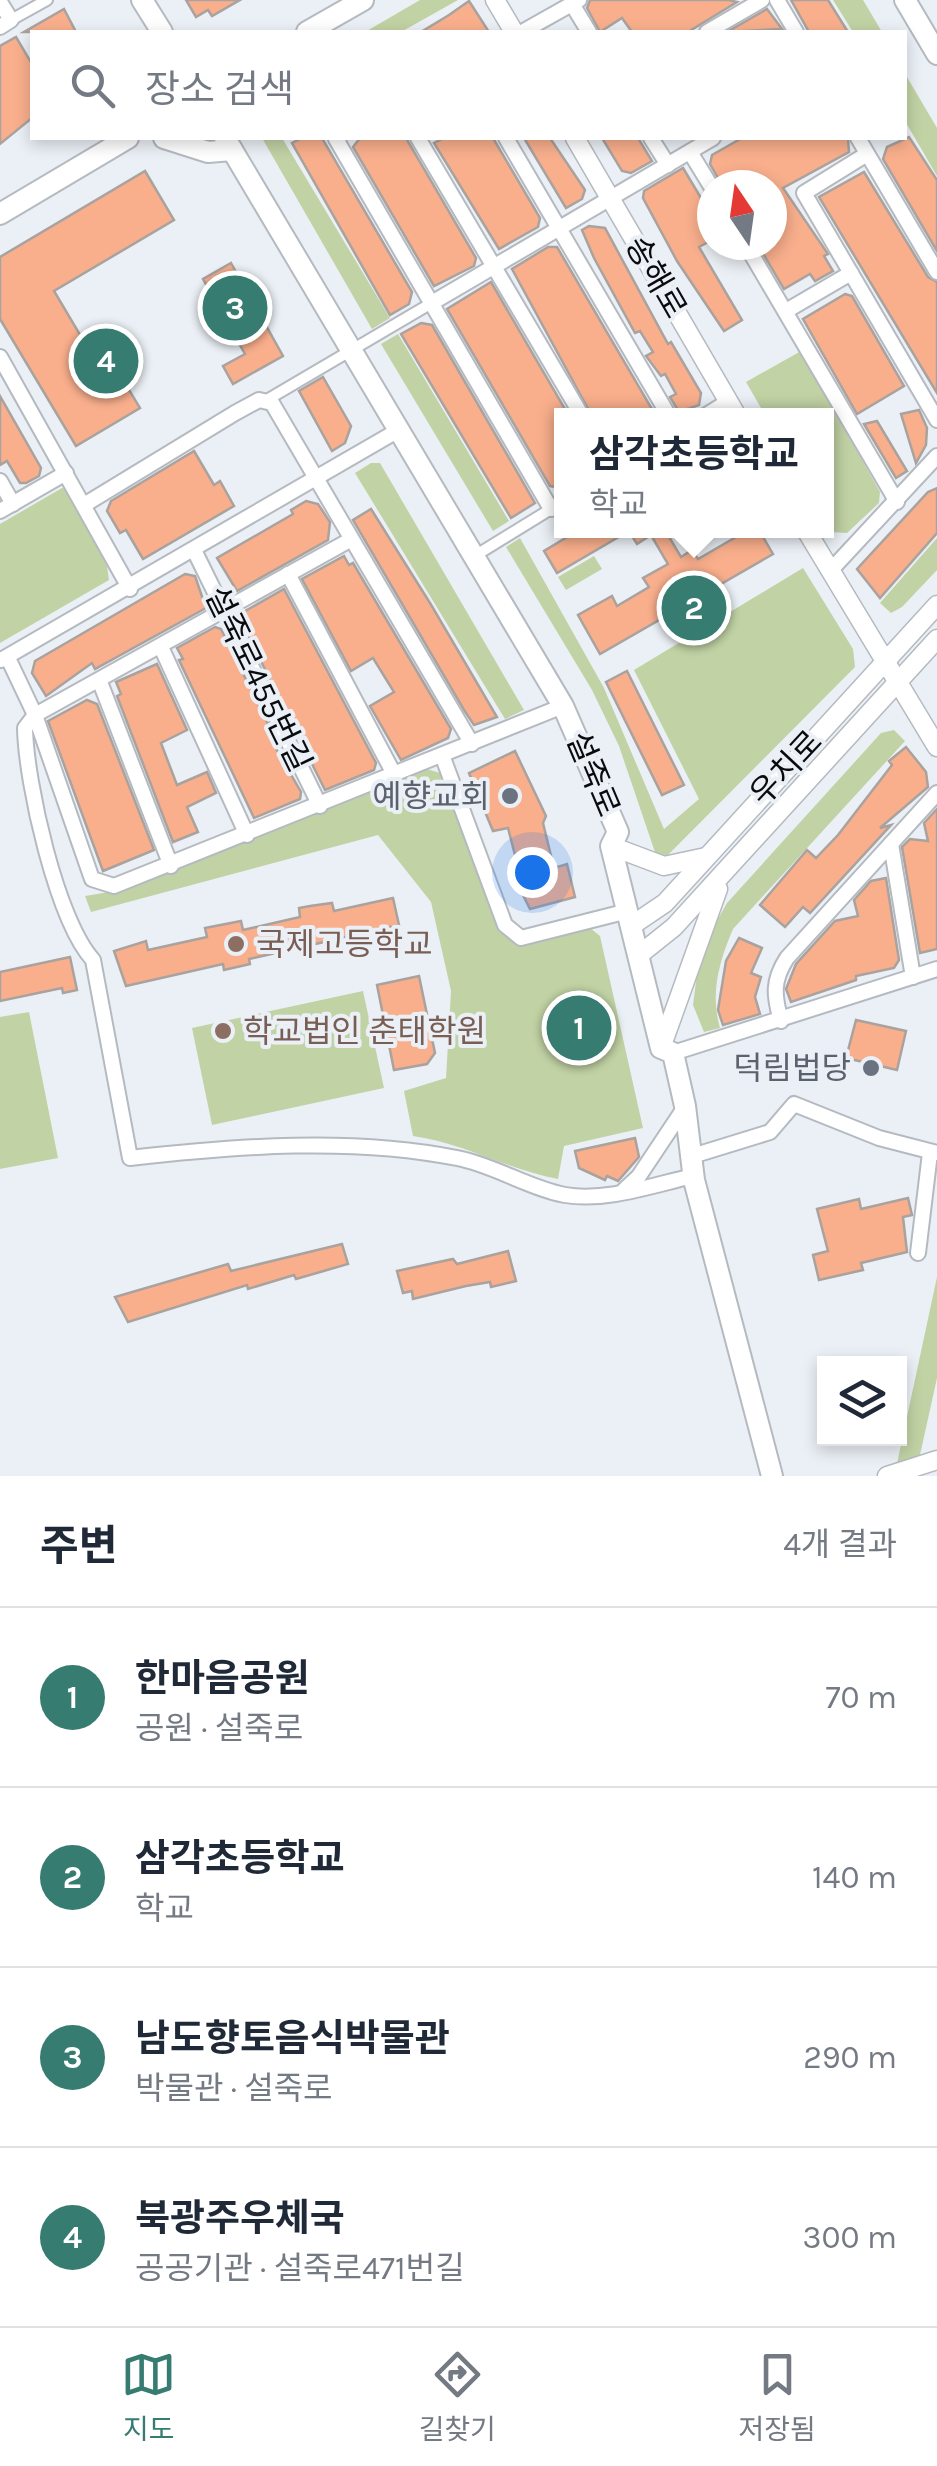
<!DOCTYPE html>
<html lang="ko">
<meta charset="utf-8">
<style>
body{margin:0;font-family:Karla,"Noto Sans KR",sans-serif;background:#f2f2f3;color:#1f2937}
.controls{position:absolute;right:30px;bottom:30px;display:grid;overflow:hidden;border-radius:0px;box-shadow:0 5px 15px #0003}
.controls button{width:90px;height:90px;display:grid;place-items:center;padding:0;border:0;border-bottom:2px solid #e0e1e3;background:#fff;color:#1f2937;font:50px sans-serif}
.compass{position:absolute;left:697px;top:170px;width:90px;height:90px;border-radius:50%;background:#fff;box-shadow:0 5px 15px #0003;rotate:347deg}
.you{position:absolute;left:532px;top:872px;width:35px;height:35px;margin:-25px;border:8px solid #fff;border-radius:50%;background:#1a73e8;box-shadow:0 0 0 15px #1a73e833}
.badge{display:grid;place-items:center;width:65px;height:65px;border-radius:50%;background:#377c71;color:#fff;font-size:32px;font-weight:700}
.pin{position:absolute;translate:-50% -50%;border:5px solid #fff;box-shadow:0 2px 10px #0006}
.popup{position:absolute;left:554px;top:408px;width:280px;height:130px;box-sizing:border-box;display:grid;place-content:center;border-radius:0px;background:#fff;filter:drop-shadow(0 2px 8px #0005);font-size:32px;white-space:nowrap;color:#747a83}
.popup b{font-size:38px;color:#1f2937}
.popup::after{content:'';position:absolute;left:50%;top:100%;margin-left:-20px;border:20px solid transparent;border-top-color:#fff}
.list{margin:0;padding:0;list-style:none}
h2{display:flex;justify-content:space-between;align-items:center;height:130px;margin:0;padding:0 40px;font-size:42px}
h2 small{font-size:32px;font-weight:400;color:#747a83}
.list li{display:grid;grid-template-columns:65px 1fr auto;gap:30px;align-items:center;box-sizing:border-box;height:180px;padding:0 40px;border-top:2px solid #e0e1e3}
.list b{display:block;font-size:38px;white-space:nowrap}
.list p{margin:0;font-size:32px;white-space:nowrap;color:#747a83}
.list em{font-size:32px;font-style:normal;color:#747a83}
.icon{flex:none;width:55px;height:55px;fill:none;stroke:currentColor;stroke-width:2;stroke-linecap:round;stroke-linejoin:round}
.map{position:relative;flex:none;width:937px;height:1476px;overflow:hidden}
.search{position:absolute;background:#fff;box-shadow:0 5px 15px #0003;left:30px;right:30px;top:30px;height:110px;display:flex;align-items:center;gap:25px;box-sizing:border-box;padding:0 35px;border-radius:0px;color:#747a83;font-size:38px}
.sheet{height:850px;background:#fff}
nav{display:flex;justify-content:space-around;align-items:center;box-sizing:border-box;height:140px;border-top:2px solid #e0e1e3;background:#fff;font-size:28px;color:#747a83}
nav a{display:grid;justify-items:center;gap:5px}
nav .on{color:#377c71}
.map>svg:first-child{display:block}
.green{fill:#c1d2a4}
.building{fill:#f9af8c;stroke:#a9a29e;stroke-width:2.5}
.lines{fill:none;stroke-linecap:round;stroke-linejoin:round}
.pedestrian-casing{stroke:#b5bac0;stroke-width:14}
.minor-casing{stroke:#b5bac0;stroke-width:18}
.tertiary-casing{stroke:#b5bac0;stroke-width:21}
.secondary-casing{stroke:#b5bac0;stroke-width:24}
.pedestrian{stroke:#fff;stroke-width:10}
.minor{stroke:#fff;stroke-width:14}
.tertiary{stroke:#fff;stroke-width:18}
.secondary{stroke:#fff;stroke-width:20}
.worship-dot{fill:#6b7280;stroke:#ebf0f6;stroke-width:4}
.education-dot{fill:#8d6e63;stroke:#ebf0f6;stroke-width:4}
.labels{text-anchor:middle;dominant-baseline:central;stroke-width:8;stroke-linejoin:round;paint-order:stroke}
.street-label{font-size:32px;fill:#0a0b0e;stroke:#ebf0f6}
.worship-label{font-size:32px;fill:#5b616d;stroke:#ebf0f6;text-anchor:end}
.education-label{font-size:32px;fill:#785e54;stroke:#ebf0f6;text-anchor:start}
</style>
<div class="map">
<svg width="937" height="1476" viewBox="0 0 937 1476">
<rect width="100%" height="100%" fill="#ebf0f6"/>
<!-- green -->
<g class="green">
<polygon points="420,0 458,0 401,32 365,32"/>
<polygon points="833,0 863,0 882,32 853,32"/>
<polygon points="904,72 937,128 937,176 905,121"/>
<polygon points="262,138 282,138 390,318 372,329"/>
<polygon points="398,334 509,521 493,531 381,344"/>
<polygon points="801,351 880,492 879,503 847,533 831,532 827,525 826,416 765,415 746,382"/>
<polygon points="371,463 380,463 524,710 505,719 355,473"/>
<polygon points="62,488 68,489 107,566 109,580 0,643 0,524"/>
<polygon points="520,538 604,688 664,829 699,799 634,670 803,568 853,649 855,667 659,864 619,746 592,690 506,547"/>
<polygon points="937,538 937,570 902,607 891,613 880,603"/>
<polygon points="594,556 602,569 566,590 558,577"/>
<path d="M 894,730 L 905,741 L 733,929 C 719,962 710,993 720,1028 L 704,1032 L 693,1005 L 697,974 L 705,942 L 727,903 L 881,733 Z"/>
<path d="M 427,769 L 440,773 L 499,931 L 520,945 L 590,928 L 600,936 L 643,1128 L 564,1146 L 558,1179 C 508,1170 464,1143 413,1136 L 404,1091 L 446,1078 L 451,991 L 431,902 L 378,835 L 91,912 L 85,896 L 128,889 Z"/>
<polygon points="363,991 384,1088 212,1125 192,1028"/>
<polygon points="29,1012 58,1158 0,1169 0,1017"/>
<polygon points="937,1277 937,1378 916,1473 896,1468"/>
</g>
<!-- building -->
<g class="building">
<polygon points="186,0 240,0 212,16 208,10 196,17"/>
<polygon points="590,0 729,0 737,2 688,32 632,32 622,18 600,32 587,8"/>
<polygon points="791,0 828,0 848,32 809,32"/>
<polygon points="469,1 489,32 421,32 449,15"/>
<polygon points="64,9 76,32 24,32"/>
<polygon points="767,9 782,29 727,32"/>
<polygon points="16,37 32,64 32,118 0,144 0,46"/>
<polygon points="909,137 937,180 937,251 883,159 887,147"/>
<polygon points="302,138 322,138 412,292 409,304 390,315 292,143"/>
<polygon points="360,138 406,138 476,258 474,266 434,286 353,147"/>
<polygon points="444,138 493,138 540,218 538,227 499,249 434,143"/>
<polygon points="524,138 550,138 585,190 582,199 566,208"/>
<polygon points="602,138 638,138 652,161 631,173 622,171"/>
<polygon points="742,138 848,138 849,152 783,188 828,254 824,256 833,271 815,281 810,274 784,289 758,245 772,245 772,185 722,185 710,164 712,155"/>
<polygon points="683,168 704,203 708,201 712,207 712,240 699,247 742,320 724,331 677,261 643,198 644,191"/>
<polygon points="145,171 174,220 54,291 102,372 114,365 140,408 76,446 0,319 0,257"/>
<polygon points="864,172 928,277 937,282 937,393 819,197"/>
<polygon points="589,226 605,228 668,344 671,342 701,393 699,405 679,412 670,397 676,394 665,374 661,376 646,356 653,352 640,331 635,333 594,258 582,230"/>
<polygon points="548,247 557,247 656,416 592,416 512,269"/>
<polygon points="231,263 283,356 233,384 223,366 245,354 233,333 220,340 206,313 218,306 203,279"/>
<polygon points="491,282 569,416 562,416 562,447 556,450 562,459 562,488 550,486 447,309"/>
<polygon points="845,294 852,296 904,386 857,414 803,319"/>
<polygon points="421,323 432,325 535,503 511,518 401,334"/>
<polygon points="323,377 351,426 345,443 332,451 299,391"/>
<polygon points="0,396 41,468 39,476 26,483 20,483 7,461 0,465"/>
<polygon points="919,410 927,428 926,445 916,463 901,414"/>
<polygon points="877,421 907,471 896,478 864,424"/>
<polygon points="194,451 214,485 220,481 234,506 143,559 126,530 120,533 107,511 111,501"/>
<polygon points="937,488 937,533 880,598 857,569 928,492"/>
<polygon points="306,501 318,504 330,522 328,540 237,591 217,558 293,514 291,510"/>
<polygon points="371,509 430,603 497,717 474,725 464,710 353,520"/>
<polygon points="579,530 665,530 681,557 692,550 698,559 736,537 733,530 759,530 773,554 716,587 719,592 678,615 675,611 600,654 578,615 612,596 617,606 649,587 643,578 668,564 651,535 637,544 629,531 557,573 544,551"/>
<polygon points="344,556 349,565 353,563 451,729 448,738 401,760 370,706 394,692 373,658 351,671 302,579"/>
<polygon points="185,574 195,576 206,608 95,669 92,663 46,696 32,673 35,661"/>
<polygon points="284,589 376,763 374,770 325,790 238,615"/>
<polygon points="215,627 221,629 275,738 271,740 301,792 300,799 254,818 179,660 183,659 177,648"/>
<polygon points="157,664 187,730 161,743 177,785 207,772 216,793 187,807 198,832 173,842 117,696 121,694 116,682"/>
<polygon points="627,671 684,785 662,795 606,682"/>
<polygon points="87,700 97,704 154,850 103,871 48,721"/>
<polygon points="906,747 926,772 928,787 880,828 891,825 810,913 803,907 785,927 760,905 807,850 816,858 838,835 892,765 889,761"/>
<polygon points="515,751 546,816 543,823 554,868 567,864 575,897 530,909 519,887 523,886 508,828 493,831 469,773"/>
<polygon points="937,809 937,949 920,953 902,847 910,839 928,841 924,823"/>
<polygon points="886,878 899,960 894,968 856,976 856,980 791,1002 786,989 796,964 835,921 858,916 854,900 871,881"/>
<polygon points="393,898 399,925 249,959 250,964 224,970 223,964 126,986 114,951 146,941 148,950 207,937 205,928 241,921 243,930 300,917 299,908 310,906 332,903 334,911"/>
<polygon points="739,938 762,948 751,973 761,977 755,997 760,1014 723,1025 718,1010 726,961"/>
<polygon points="70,957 77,990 63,993 62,988 0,1001 0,972"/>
<polygon points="419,976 435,1053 427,1064 394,1070 377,985"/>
<polygon points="856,1020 906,1031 897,1070 846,1058"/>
<polygon points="635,1138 639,1157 618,1181 607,1176 605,1180 579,1168 575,1151"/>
<polygon points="908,1198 912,1215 903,1217 907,1252 861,1263 863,1270 819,1280 813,1255 828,1251 817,1209 859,1199 861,1209"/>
<polygon points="342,1244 348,1264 296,1279 294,1275 248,1289 247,1285 128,1322 115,1297 228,1264 231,1271"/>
<polygon points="508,1251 516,1281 491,1287 490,1282 466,1286 413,1299 412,1291 403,1293 397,1271 453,1259 457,1264"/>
</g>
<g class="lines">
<defs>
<g id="pedestrian">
<polyline points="11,20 47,0"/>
<polyline points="265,401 430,304"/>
<polyline points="473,557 551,509"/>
</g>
<g id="minor">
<polyline points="777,0 796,32"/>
<polyline points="0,2 11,20 0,27"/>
<polyline points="572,4 589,32"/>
<polyline points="522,32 579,0"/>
<polyline points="707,32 762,0"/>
<polyline points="339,138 336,139 551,509 562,503"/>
<polyline points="418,138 582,416"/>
<polyline points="506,138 669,416"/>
<polyline points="651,138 668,165"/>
<polyline points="858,138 937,272"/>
<polyline points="690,152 712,188"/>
<polyline points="867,154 804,193 937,420"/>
<polyline points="746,245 897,502"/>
<polyline points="430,304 713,138"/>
<polyline points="786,311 851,273"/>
<polyline points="0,357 130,589"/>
<polyline points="705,416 729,401"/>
<polyline points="0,481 13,504"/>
<polyline points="84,505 235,413 259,400 272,403 472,744"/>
<polyline points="0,511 66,473"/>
<path d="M 350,540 L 35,715 L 25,728 C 26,783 57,921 93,960 L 130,1158 C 236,1146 352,1137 457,1158 C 494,1165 528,1188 565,1195 C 606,1202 653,1185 693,1176"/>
<polyline points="195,552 320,806"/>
<polyline points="831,570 937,456"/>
<polyline points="288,574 394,774"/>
<polyline points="161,647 247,835"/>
<polyline points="8,658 35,715 92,879 114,886 563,706"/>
<polyline points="1,660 397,431"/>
<polyline points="100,682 171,866"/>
<polyline points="442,755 505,925 521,938 628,911"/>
<polyline points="891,844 913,977"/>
<path d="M 781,1021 C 774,996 772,981 787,958 L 937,793"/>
<polyline points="673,1053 937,969"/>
<polyline points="689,1157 770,1132 794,1104 879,1138 937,1153"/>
<polyline points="624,1190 639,1176 685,1107"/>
<polyline points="918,1253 930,1153"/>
</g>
<g id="tertiary">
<polyline points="495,0 514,32"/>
<polyline points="575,138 737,416"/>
<polyline points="806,530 937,747"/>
<polyline points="611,846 664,866 706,857"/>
<polyline points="631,926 665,903 937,605"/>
<polyline points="639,955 674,927 937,639"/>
<polyline points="661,1048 718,889"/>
<polyline points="887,1476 937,1460"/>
</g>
<g id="secondary">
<polyline points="142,0 162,32"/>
<polyline points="905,0 937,54"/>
<polyline points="307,32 363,0"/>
<polyline points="164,138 208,152 232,150"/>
<polyline points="225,138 563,706 618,832 611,846 661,1048 673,1053 685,1106 694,1180 772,1476"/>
<polyline points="0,214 128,138"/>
</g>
</defs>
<!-- pedestrian casing -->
<use href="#pedestrian" class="pedestrian-casing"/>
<!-- minor casing -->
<use href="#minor" class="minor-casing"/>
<!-- tertiary casing -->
<use href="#tertiary" class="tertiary-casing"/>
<!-- secondary casing -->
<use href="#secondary" class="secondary-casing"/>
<!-- pedestrian -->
<use href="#pedestrian" class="pedestrian"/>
<!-- minor -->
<use href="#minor" class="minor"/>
<!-- tertiary -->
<use href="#tertiary" class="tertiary"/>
<!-- secondary -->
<use href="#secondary" class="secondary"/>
</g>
<!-- markers -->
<g class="worship-dot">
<circle cx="510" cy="796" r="10"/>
<circle cx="871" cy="1068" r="10"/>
</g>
<g class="education-dot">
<circle cx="236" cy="944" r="10"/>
<circle cx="223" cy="1031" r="10"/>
</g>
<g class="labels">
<!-- street labels -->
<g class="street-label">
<text transform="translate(656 277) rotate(60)">송해로</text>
<text transform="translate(258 679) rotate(64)">설죽로455번길</text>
<text transform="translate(786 768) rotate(-47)">우치로</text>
<text transform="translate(593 774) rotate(67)">설죽로</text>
</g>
<!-- worship labels -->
<g class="worship-label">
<text x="490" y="796">예향교회</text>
<text x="851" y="1068">덕림법당</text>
</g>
<!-- education labels -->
<g class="education-label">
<text x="256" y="944">국제고등학교</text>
<text x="243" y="1031">학교법인 춘태학원</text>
</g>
</g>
</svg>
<div class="controls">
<button><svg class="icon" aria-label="layers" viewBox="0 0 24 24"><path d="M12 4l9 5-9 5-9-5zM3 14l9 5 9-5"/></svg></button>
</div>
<svg class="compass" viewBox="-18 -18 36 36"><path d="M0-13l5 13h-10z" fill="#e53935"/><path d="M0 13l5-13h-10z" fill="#747a83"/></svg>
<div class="you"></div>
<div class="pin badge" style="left:579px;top:1028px">1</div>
<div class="pin badge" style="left:694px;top:608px">2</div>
<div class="popup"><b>삼각초등학교</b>학교</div>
<div class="pin badge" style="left:235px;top:308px">3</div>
<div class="pin badge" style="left:106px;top:361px">4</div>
<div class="search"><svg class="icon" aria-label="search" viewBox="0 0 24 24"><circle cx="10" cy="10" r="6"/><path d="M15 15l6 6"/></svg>장소 검색</div>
</div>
<section class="sheet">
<h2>주변<small>4개 결과</small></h2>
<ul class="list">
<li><span class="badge">1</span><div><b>한마음공원</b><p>공원 · 설죽로</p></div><em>70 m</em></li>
<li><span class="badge">2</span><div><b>삼각초등학교</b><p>학교</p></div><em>140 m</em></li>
<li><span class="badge">3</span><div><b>남도향토음식박물관</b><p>박물관 · 설죽로</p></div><em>290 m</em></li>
<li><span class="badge">4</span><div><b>북광주우체국</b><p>공공기관 · 설죽로471번길</p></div><em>300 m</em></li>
</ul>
</section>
<nav>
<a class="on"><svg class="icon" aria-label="map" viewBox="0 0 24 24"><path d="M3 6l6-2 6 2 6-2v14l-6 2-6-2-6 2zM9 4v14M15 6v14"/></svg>지도</a>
<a><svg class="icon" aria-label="directions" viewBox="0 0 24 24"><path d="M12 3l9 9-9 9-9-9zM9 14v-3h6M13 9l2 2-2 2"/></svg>길찾기</a>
<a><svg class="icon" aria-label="saved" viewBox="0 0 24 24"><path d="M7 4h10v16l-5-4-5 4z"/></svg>저장됨</a>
</nav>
